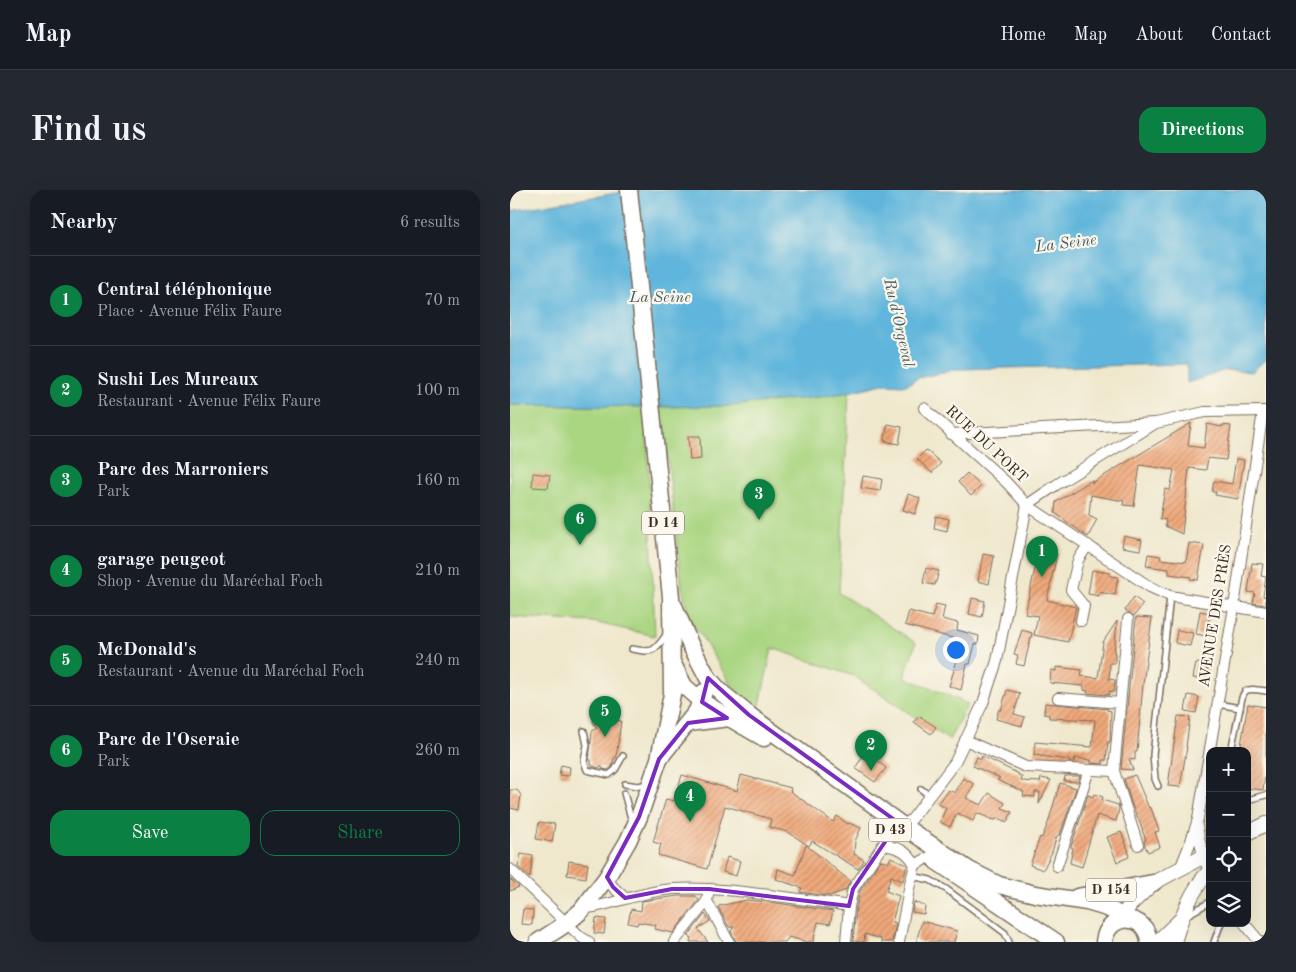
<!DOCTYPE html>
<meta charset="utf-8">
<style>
body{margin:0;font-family:"Old Standard TT",serif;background:#242831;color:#f1f3f6}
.controls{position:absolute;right:15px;bottom:15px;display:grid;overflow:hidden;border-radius:10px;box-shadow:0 5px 20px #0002}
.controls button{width:45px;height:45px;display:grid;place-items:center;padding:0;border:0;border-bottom:1px solid #363941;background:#171b24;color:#f1f3f6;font:25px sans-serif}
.you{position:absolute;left:445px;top:459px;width:18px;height:18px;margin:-12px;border:4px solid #fff;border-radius:50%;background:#1a73e8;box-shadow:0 0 0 8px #1a73e833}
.badge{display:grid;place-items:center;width:32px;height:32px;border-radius:50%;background:#0b8043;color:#fff;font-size:16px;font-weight:700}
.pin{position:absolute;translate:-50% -41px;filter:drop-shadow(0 1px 2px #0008)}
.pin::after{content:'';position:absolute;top:26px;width:18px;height:15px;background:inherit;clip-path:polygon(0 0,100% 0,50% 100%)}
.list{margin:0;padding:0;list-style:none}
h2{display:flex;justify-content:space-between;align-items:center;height:65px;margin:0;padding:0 20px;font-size:21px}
h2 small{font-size:16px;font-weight:400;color:#9ea1a6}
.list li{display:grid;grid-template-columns:32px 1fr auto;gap:15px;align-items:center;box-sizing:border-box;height:90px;padding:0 20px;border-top:1px solid #363941}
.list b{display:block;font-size:19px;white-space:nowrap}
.list p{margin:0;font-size:16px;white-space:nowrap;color:#9ea1a6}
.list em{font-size:16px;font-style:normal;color:#9ea1a6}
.actions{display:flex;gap:10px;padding:15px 20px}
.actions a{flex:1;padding:11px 0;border:1px solid #0b8043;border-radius:15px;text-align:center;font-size:18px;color:#0b8043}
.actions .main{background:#0b8043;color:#fff}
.icon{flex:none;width:28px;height:28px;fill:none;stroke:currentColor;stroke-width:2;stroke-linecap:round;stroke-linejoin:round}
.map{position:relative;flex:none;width:756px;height:752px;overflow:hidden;border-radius:15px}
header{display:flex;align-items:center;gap:30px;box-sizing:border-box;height:70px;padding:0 25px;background:#171b24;border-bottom:1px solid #363941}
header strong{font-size:24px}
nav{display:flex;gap:28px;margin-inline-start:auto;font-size:18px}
.intro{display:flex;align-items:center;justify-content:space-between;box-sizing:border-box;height:120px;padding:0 30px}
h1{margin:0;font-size:35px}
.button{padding:12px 22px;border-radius:15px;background:#0b8043;color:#fff;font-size:18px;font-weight:700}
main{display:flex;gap:30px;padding:0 30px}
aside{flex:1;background:#171b24;border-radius:15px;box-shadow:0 5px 20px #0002}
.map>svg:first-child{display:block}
.green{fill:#aad682;stroke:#728050}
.water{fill:#5fb5db;stroke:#4d707c}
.building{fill:url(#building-hatch)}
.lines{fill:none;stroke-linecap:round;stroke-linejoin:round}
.service-casing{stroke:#7a6c5b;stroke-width:8}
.minor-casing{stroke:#7a6c5b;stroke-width:12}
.secondary-casing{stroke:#7a6c5b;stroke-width:16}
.primary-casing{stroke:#7a6c5b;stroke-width:19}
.service{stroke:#fff;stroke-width:5}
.minor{stroke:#fff;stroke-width:10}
.secondary{stroke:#fff;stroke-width:14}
.primary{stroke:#fff;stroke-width:16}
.marked{fill:none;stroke:#7b2cbf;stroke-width:4;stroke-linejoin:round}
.labels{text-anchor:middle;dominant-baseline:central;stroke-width:4.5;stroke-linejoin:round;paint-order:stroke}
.shield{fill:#fbf7ec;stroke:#75685c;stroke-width:1}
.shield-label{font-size:14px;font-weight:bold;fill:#3b2a1e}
.street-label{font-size:15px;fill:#3b2a1e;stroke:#fbf7ec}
.water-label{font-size:16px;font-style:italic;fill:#485b60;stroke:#fbf7ec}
</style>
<header>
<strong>Map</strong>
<nav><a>Home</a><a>Map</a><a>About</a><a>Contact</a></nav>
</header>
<div class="intro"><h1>Find us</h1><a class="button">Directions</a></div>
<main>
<aside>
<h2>Nearby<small>6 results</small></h2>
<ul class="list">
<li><span class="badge">1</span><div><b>Central téléphonique</b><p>Place · Avenue Félix Faure</p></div><em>70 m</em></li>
<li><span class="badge">2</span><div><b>Sushi Les Mureaux</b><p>Restaurant · Avenue Félix Faure</p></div><em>100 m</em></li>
<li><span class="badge">3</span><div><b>Parc des Marroniers</b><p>Park</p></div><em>160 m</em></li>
<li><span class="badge">4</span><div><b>garage peugeot</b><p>Shop · Avenue du Maréchal Foch</p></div><em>210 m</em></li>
<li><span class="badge">5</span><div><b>McDonald's</b><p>Restaurant · Avenue du Maréchal Foch</p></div><em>240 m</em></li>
<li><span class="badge">6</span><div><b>Parc de l'Oseraie</b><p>Park</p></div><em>260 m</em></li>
</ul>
<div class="actions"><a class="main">Save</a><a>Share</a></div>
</aside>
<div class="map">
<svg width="756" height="752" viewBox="0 0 756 752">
<defs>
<pattern id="building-hatch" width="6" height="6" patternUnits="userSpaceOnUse" patternTransform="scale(1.25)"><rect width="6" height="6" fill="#f0a97b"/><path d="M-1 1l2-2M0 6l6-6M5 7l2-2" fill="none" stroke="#c48a64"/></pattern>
</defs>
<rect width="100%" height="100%" fill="#fbf7ec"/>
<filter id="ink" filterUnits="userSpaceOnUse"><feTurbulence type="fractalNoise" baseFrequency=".02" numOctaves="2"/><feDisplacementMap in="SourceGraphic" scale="10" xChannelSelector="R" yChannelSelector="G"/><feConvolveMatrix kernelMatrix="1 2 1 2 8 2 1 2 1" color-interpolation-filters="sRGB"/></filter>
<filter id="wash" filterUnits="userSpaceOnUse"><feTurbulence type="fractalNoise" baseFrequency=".0096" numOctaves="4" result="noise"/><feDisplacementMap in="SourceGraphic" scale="20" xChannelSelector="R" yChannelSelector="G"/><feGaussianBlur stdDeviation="1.12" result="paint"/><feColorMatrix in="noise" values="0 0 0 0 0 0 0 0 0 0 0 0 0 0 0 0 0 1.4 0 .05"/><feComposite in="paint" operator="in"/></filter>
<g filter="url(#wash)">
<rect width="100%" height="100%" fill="#efe8cd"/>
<!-- green -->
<g class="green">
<polygon points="339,202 329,403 406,453 394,487 458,514 439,550 344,486 262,458 249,519 223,498 189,442 181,434 172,398 157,263 149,217 217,216"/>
<polygon points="0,215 136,217 145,446 83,432 0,427"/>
</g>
<!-- water -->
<polygon class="water" points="124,0 756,0 756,169 742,182 716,180 677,193 677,174 448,179 408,188 396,195 373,194 339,202 310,207 217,216 136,217 0,215 0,21"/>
<g id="blocks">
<!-- building -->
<g class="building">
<polygon points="681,233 678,256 694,258 697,234 712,237 712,235 721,236 716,270 698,268 696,280 679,278 672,344 655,336 656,330 650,329 655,299 660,300 664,280 630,275 624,316 613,315 614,311 581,305 579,325 587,329 578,347 545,323 546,312 582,290 582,293"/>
<polygon points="378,234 392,237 389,254 374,251"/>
<polygon points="178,246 190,246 191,269 180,270"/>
<polygon points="416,260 431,273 422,283 407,269"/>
<polygon points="726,269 734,270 728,309 705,305 706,302 702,302 704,291 722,294"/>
<polygon points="23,283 40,285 38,298 22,297"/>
<polygon points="457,283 471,296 461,306 448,292"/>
<polygon points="353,286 372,289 370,301 351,298"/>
<polygon points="398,304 410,308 405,324 393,320"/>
<polygon points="426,326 439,329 437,341 424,338"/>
<polygon points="614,346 632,350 630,360 612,357"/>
<polygon points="679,353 694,355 688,390 680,389 681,387 659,384 659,379 636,376 638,364 651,366 650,369 676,372"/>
<polygon points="529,360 547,364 537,410 566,417 558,452 524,445 528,426 515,424"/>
<polygon points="473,364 484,366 479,394 468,391"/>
<polygon points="742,373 753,374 751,386 756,387 753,406 756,407 756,415 743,413 745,403 738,402"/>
<polygon points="416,378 429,381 425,395 413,393"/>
<polygon points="582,380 600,383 600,386 608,387 605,405 589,402 589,406 578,404"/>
<polygon points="624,407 633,414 624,426 615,420"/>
<polygon points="462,408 475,411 472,427 459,424"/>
<polygon points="426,414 435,416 432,429 448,433 447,440 469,446 468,454 465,454 460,474 457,474 451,500 439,496 453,451 395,435 399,421 422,427"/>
<polygon points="690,421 700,423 698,434 703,435 701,447 686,444"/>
<polygon points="626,427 642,428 633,494 627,562 625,562 625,570 619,569 623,580 611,579"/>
<polygon points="607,431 604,463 605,463 605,473 600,473 599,489 605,490 604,502 599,501 599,505 577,503 578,501 574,500 574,496 540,493 541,480 546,481 546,477 572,480 571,486 588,488 593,452"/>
<polygon points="512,440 522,443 514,476 506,474 508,465 504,464"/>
<polygon points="667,440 683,443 680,456 665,453"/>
<polygon points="686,473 698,474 695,490 683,488"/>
<polygon points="497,500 510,503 504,524 515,527 512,536 486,529 489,519 491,520"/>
<polygon points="678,505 689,507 686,523 675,521"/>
<polygon points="89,509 102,511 101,524 107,530 111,531 106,568 104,568 102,577 98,580 93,579 91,576 88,578 81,575 81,570 79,570 82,541 87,538 83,532 84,526 87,524"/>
<polygon points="535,513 598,519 597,520 601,521 600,552 598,552 596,570 593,570 593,574 581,573 581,570 565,568 564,572 559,572 559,570 524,565 525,552 582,557 585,530 539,528 539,525 534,524"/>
<polygon points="738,514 756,517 756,580 753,600 737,598 737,561 730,561"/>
<polygon points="409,526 426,537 421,544 404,532"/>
<polygon points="668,526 680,527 676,557 677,557 670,597 658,596"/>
<polygon points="357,561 376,578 365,592 345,578"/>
<polygon points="472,566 509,584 508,585 512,587 511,591 530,592 531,588 541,590 529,614 530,602 525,602 525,607 513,606 514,602 487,590 490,588 463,576 467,567 471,569"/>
<polygon points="51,575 60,577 59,586 49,585"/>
<polygon points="172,585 227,601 231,585 281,598 280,601 323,632 327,626 338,634 339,633 351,638 345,651 344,664 354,670 348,679 302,651 299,656 278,642 259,637 261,629 215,616 197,679 148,665 151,654 143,652 156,609 164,611"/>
<polygon points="625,585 639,618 641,618 649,641 645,642 650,657 638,662 635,656 634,651 636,650 632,640 633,640 622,615 614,589"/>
<polygon points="555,586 570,586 568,592 554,591"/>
<polygon points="453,588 464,594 456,608 471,615 479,603 495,613 492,618 502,622 497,632 487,628 486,630 481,629 467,623 463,631 447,623 440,637 430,632 436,618 428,614 439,600 445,603"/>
<polygon points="550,593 566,598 550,645 548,645 546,648 542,662 533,680 520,675 530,647 532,648 538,633"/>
<polygon points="0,600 7,600 11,605 9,620 0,618"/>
<polygon points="584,604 593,607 592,610 608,615 609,619 606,631 587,625 572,677 560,673 563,658 561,657 578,605 583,607"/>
<polygon points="29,632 45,634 42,652 26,649"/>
<polygon points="611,642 619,662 618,663 619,667 607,672 597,647"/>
<polygon points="296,655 340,691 336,700 319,706 290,702 292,698 266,689 268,679 285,685"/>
<polygon points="11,664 23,666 20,688 8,677"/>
<polygon points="217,667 230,671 226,686 213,682"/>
<polygon points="381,667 397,675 393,691 381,686 376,701 389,706 382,732 386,733 382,752 371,752 371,749 355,744 354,752 343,752 346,718 350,701 371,670 378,673"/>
<polygon points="59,671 78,674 76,688 57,685"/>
<polygon points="0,689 9,697 0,701"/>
<polygon points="168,706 186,706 189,710 163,743 145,739 146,735 128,732 127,735 118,733 121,719 131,721 132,711"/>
<polygon points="237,710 259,712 323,721 320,734 308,732 303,752 297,752 279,747 275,752 226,752 221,741 224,737 219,737 208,717 209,716"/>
<polygon points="404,712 415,716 414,724 402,722"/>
<polygon points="13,719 23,720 22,735 11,734"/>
<polygon points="195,724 200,731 188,739 198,752 180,752 181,747 178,746"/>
<polygon points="86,728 96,729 94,744 84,743"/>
<polygon points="412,731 447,741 444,752 406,752"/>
</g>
</g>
</g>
<g filter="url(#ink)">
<use href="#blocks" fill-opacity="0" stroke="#7a6c5b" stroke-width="1"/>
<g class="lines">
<defs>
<g id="service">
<path d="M 122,459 C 143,463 144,462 156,445"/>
<polyline points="708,514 730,518 721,561"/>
<path d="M 730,518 C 733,497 736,498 756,501"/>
<polyline points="74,541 77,555 74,571 77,580 99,585 105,580 113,566"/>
<polyline points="115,594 128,596 138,594"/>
<polyline points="648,596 645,589 643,565 660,406"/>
<polyline points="411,599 420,606"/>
<polyline points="114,603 122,632"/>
<polyline points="737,610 756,605"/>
<polyline points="402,686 420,690 436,699 495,743 499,752"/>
<polyline points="677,725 700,712"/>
<polyline points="704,752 711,733"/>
</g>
<g id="minor">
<polyline points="414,218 496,292 517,315 640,397 660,406 756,422"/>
<polyline points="441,244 645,233"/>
<polyline points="517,315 546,295 646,233 695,222 756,221"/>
<polyline points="618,429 604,581 628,655"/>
<polyline points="571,431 574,416 561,400 568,370 578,355"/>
<polyline points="548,508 610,513"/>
<polyline points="455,550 516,577 604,581"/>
<polyline points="687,636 693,667 700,683"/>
<path d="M 373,655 C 388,657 398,661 405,675 L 400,694 L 389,752"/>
<polyline points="405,675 419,667"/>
<polyline points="547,676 579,580"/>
<polyline points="0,679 71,747 79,752"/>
<polyline points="670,679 681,651 688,629 724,417 753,221"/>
<polyline points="97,687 103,697 115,708"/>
<polyline points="199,699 197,711 219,752"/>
<path d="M 73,719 C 103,715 132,701 163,699 C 200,697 237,702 274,707 C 295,710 317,712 339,716"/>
<polyline points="734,733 750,752"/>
<polyline points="164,752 197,711"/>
<polyline points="336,752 339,716 343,699 377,649 402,629 445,572 473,513 487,471 517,315"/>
</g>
<g id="secondary">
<polyline points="737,643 756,634"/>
<polyline points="609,731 620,715 643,693 700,663"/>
<polyline points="647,752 670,730"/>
<path d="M 664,752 C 672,725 681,701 700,680"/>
</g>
<g id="primary">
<polyline points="164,416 180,454 198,488 212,503 239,525 393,636 459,680 489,695 525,704 577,712 597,718 620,730"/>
<polyline points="163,474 174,496 192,512 254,548"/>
<polyline points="178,533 219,528"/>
<polyline points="151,566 187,521 194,502"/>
<polyline points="426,671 546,752"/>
<polyline points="567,707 643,693"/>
<polyline points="28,752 57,733 71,721 97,687 118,651 129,627 149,569 162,504 161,407 119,0"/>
<path d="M 594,752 C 597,722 637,722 639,752"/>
</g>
</defs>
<!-- service casing -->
<use href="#service" class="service-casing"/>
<!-- minor casing -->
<use href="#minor" class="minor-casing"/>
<!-- secondary casing -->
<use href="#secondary" class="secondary-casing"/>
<!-- primary casing -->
<use href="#primary" class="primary-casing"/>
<!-- service -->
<use href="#service" class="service"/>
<!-- minor -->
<use href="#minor" class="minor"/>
<!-- secondary -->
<use href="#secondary" class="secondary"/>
<!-- primary -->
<use href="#primary" class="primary"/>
</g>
</g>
<!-- marked area -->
<path class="marked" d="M 198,488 L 239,525 L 393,636 L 377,649 L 343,699 L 339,716 L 199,699 L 162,699 L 115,708 L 103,697 L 97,687 L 129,627 L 149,569 L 178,533 L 217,528 L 192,512 Z"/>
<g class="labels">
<!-- shield labels -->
<g class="shield">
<rect x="132" y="321.5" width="42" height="23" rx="4"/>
<rect x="359" y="628.5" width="42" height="23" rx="4"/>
<rect x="576" y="688.5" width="50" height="23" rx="4"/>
</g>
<g class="shield-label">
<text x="153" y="333">D 14</text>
<text x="380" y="640">D 43</text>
<text x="601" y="700">D 154</text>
</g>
<!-- street labels -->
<g class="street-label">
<text transform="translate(476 255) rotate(43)">RUE DU PORT</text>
<text transform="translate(706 426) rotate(-81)">AVENUE DES PRÈS</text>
</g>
<!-- water labels -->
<g class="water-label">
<text transform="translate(556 54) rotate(-7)">La Seine</text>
<text x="150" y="108">La Seine</text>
<text transform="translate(388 133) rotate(77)">Ru d'Orgeval</text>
</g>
</g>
</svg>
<div class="controls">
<button>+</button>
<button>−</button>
<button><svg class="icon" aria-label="locate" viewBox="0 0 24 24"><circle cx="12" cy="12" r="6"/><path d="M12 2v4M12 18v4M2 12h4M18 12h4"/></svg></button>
<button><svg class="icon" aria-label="layers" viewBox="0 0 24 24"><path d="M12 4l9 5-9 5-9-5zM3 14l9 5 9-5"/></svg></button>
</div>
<div class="you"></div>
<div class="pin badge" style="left:532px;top:387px">1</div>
<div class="pin badge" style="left:361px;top:581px">2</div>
<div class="pin badge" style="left:249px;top:330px">3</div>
<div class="pin badge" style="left:180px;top:632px">4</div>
<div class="pin badge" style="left:95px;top:547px">5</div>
<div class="pin badge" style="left:70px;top:355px">6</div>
</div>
</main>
